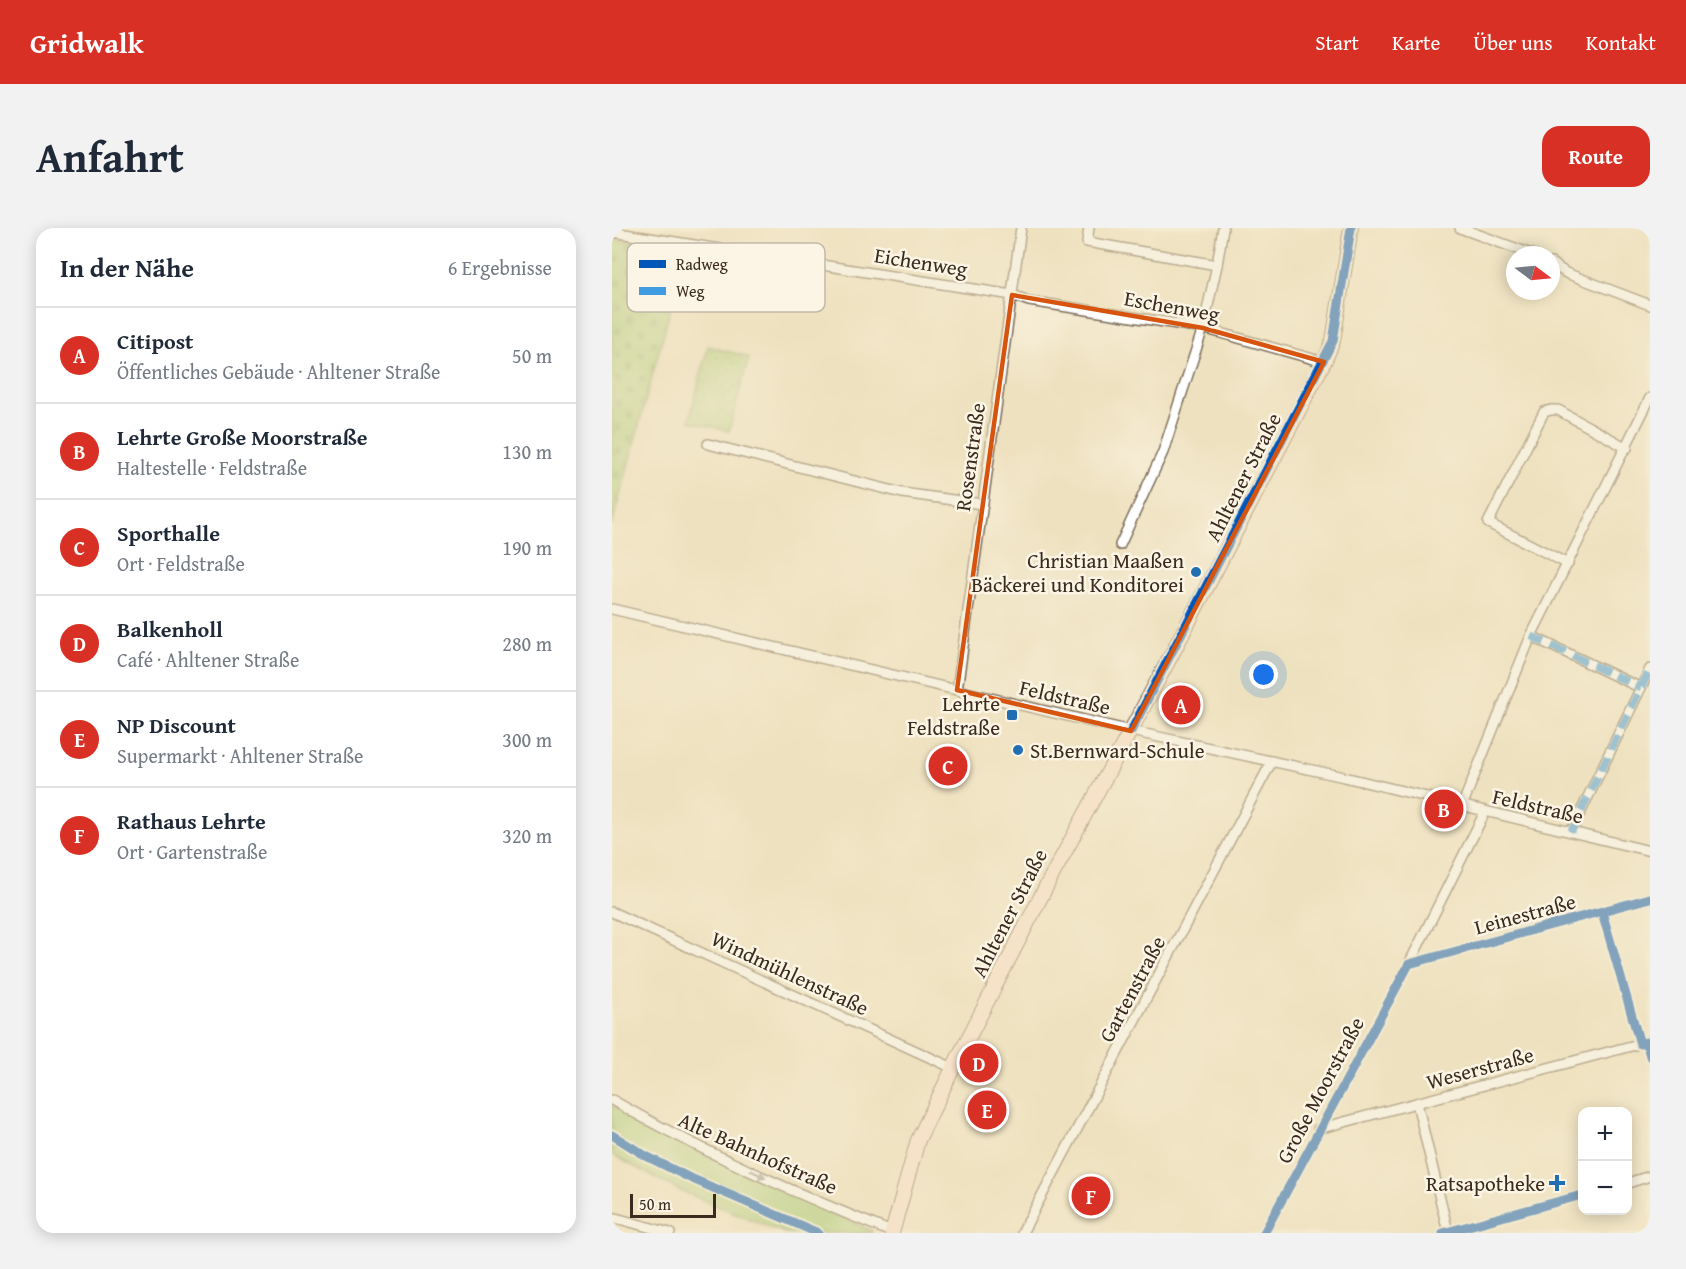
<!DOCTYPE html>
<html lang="de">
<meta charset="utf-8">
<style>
body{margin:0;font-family:"Gentium Book Plus",serif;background:#f2f2f3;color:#1f2937}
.controls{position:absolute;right:18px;bottom:18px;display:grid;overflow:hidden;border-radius:12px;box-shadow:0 3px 15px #0003}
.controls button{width:54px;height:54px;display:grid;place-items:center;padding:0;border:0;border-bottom:2px solid #e0e1e3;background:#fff;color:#1f2937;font:30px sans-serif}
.compass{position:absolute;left:894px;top:18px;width:54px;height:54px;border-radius:50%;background:#fff;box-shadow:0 3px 15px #0003;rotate:106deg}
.scale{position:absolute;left:18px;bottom:15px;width:86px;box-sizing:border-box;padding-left:6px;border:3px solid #3b2a1e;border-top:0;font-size:16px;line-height:21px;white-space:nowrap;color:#3b2a1e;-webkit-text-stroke:4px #fcf5e5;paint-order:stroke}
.you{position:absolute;left:652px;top:447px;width:21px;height:21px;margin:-15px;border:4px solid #fff;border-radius:50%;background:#1a73e8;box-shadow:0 0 0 9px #1a73e833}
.badge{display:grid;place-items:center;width:39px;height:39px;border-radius:50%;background:#d93025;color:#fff;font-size:20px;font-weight:700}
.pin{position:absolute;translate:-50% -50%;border:3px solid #fff;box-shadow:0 2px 6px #0006}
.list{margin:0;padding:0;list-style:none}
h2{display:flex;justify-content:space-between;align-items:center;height:78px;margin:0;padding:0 24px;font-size:26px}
h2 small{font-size:20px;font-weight:400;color:#747a83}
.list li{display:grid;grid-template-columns:39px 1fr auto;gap:18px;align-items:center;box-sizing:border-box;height:96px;padding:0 24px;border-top:2px solid #e0e1e3}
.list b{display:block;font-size:22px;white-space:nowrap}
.list p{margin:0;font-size:20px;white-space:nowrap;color:#747a83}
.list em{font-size:20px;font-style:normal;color:#747a83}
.map{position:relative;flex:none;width:1038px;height:1005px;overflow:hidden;border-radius:18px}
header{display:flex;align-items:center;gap:36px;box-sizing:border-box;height:84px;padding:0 30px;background:#d93025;color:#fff}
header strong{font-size:28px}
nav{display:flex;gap:33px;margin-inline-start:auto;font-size:21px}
.intro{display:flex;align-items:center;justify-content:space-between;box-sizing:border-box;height:144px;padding:0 36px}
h1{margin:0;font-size:42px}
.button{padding:15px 27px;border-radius:18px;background:#d93025;color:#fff;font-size:21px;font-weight:700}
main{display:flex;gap:36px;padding:0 36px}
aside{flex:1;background:#fff;border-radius:18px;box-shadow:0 3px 15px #0003}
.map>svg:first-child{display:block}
.grass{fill:url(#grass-dots);stroke:#717c4a;stroke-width:1.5}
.cemetery{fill:url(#cemetery-stones);stroke:#717c4a;stroke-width:1.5}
.park{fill:#a7cd77;stroke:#717c4a;stroke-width:1.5}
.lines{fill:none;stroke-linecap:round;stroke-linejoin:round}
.street-casing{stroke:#7a6a56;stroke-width:12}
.secondary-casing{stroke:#7a6a56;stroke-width:16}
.street{stroke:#fff;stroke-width:9}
.secondary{stroke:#fee3d2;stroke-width:14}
.quiet{stroke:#3f9ce0;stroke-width:8;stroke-dasharray:15 8;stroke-linecap:butt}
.cycleway-casing{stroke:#fcf5e5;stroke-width:13}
.cycleway{stroke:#0057b8;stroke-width:9}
.oneway{fill:#a79f9a}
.marked{fill:none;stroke:#d7540e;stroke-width:4.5;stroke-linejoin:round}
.poi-dot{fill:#1f6fb2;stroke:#fcf5e5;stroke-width:2}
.labels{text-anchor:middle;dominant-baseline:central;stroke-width:5;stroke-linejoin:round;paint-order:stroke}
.street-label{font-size:21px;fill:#3b2a1e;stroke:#fcf5e5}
.poi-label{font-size:21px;fill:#3b2a1e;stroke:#fcf5e5;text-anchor:end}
.key{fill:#fcf5e5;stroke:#c2b8a9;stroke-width:1.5}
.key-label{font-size:16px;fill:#3b2a1e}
</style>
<header>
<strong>Gridwalk</strong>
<nav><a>Start</a><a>Karte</a><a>Über uns</a><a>Kontakt</a></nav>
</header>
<div class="intro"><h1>Anfahrt</h1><a class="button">Route</a></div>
<main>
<aside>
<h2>In der Nähe<small>6 Ergebnisse</small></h2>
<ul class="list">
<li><span class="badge">A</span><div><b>Citipost</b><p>Öffentliches Gebäude · Ahltener Straße</p></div><em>50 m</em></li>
<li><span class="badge">B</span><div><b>Lehrte Große Moorstraße</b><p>Haltestelle · Feldstraße</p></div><em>130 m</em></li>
<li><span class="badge">C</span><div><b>Sporthalle</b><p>Ort · Feldstraße</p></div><em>190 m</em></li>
<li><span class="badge">D</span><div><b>Balkenholl</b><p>Café · Ahltener Straße</p></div><em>280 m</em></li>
<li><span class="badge">E</span><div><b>NP Discount</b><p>Supermarkt · Ahltener Straße</p></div><em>300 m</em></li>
<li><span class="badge">F</span><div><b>Rathaus Lehrte</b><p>Ort · Gartenstraße</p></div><em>320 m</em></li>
</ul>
</aside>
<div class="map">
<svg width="1038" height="1005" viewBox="0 0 1038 1005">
<defs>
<pattern id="grass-dots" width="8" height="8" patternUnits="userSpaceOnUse" patternTransform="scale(1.5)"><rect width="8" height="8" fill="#a7cd77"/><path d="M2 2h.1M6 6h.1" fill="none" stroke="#91b066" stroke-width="1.8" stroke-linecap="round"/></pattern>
<pattern id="cemetery-stones" width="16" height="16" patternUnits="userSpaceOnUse" patternTransform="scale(1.5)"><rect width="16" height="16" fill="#a7cd77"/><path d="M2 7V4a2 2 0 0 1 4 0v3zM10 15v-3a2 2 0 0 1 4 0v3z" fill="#91b066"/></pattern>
</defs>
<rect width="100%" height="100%" fill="#fcf5e5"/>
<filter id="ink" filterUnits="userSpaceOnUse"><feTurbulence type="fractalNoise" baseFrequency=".0167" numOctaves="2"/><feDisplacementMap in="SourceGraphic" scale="12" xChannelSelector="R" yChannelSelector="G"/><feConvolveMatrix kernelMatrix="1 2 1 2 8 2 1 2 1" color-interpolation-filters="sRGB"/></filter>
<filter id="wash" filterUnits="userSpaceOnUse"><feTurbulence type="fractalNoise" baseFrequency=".008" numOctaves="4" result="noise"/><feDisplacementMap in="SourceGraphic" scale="24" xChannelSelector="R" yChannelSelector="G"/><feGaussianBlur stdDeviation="1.35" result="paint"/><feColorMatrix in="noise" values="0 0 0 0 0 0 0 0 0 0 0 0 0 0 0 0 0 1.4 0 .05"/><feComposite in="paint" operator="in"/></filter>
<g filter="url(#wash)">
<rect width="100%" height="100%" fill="#eee1bf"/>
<!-- grass -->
<polygon class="grass" points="96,118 137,129 117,203 77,193"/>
<!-- cemetery -->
<polygon class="cemetery" points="0,11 74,22 0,297"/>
<!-- park -->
<polygon class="park" points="0,877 51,906 260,1003 259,1005 173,1005 67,962 0,927"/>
</g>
<g filter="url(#ink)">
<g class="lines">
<defs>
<g id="street">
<polyline points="477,0 475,14 605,37"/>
<polyline points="848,0 922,27"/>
<polyline points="0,4 400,67 417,73 591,100 712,134"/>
<polyline points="939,35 954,45 1038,77"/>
<polyline points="96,216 290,265 370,276"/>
<polyline points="508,317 551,224 591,100 605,37 611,0"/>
<polyline points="956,336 876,295 932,184 939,182 946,182 1015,220"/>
<polyline points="0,381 519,503 728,548 1038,623"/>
<polyline points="919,408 1029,460"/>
<polyline points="345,462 409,0"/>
<polyline points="850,578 919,408 1038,170"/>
<polyline points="959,604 1038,441"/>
<polyline points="0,684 341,840"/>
<polyline points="797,736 1038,670"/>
<path d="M 0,872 C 88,923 187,967 282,1005"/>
<polyline points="805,875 836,1004"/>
<polyline points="706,901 1038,813"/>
<polyline points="1016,955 1038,948"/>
<polyline points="0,989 58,1005"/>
<polyline points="410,1005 660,533"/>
<polyline points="652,1005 797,736 873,584"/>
<polyline points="831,1005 970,967"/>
</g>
<polyline id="secondary" points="280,1005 306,912 341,840 436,655 559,428 712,134 721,113 739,0"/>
</defs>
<!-- street casing -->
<use href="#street" class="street-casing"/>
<!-- secondary casing -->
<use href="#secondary" class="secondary-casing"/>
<!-- street -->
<use href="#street" class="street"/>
<!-- secondary -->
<use href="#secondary" class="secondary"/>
<!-- quiet -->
<g class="quiet">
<polyline points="919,408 1029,460"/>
<polyline points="959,604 1038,441"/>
</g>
<defs>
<g id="cycleway">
<polyline points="519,503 721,113 739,0"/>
<polyline points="990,684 1028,816 1034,814 1038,828"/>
<polyline points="0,907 34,928 76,949 206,1005"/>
<polyline points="652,1005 797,736 1038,670"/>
<polyline points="831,1005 970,967"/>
</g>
</defs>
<!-- cycleway casing -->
<use href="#cycleway" class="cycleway-casing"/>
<!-- cycleway -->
<use href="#cycleway" class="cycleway"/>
</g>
<!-- one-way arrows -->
<defs><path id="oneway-solid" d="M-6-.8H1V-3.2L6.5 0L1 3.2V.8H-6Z" transform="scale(1.5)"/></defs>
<use class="oneway" href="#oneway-solid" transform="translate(146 946) rotate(25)"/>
</g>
<!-- marked area -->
<path d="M0 0H1038V1005H0ZM 400,67 L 591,100 L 712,134 L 519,503 L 345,462 Z" fill="#eee1bf" fill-opacity=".55" fill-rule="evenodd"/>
<path class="marked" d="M 400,67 L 591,100 L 712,134 L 519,503 L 345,462 Z"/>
<!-- markers -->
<g class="poi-dot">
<circle cx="584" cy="344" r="6"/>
<rect x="394" y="481" width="12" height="12" rx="3"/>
<circle cx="406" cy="522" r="6"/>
<path d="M942 946h6v6h6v6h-6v6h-6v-6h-6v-6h6z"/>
</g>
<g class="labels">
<!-- street labels -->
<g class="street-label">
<text transform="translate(309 34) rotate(9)">Eichenweg</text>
<text transform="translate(560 78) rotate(10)">Eschenweg</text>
<text transform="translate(358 229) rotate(-82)">Rosenstraße</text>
<text transform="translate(631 249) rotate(-63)">Ahltener Straße</text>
<text transform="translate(453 469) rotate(13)">Feldstraße</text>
<text transform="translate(926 578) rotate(13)">Feldstraße</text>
<text transform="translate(397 685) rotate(-63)">Ahltener Straße</text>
<text transform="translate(913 686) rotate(-15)">Leinestraße</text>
<text transform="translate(178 745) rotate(25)">Windmühlenstraße</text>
<text transform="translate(520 761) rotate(-62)">Gartenstraße</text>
<text transform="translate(868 840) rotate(-15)">Weserstraße</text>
<text transform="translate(708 862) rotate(-62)">Große Moorstraße</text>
<text transform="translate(146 925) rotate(24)">Alte Bahnhofstraße</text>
</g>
<!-- poi labels -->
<g class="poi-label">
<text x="572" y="332">Christian Maaßen<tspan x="572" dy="24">Bäckerei und Konditorei</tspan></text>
<text x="388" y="475">Lehrte<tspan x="388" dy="24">Feldstraße</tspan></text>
<text x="418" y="522" text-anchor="start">St.Bernward-Schule</text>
<text x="933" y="955">Ratsapotheke</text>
</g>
</g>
<!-- legend -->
<rect x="15" y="15" width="198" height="69" rx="9" class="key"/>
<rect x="27" y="32" width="27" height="8" fill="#0057b8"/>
<rect x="27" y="59" width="27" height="8" fill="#3f9ce0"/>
<g class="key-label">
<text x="64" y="42">Radweg</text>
<text x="64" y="69">Weg</text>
</g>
</svg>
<div class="controls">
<button>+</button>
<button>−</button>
</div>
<svg class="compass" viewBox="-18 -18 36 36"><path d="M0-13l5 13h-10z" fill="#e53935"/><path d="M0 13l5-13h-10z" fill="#747a83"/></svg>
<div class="scale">50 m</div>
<div class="you"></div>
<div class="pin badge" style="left:569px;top:477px">A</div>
<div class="pin badge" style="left:832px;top:581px">B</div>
<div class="pin badge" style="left:336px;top:538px">C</div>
<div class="pin badge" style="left:367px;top:835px">D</div>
<div class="pin badge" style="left:375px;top:882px">E</div>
<div class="pin badge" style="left:479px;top:968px">F</div>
</div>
</main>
